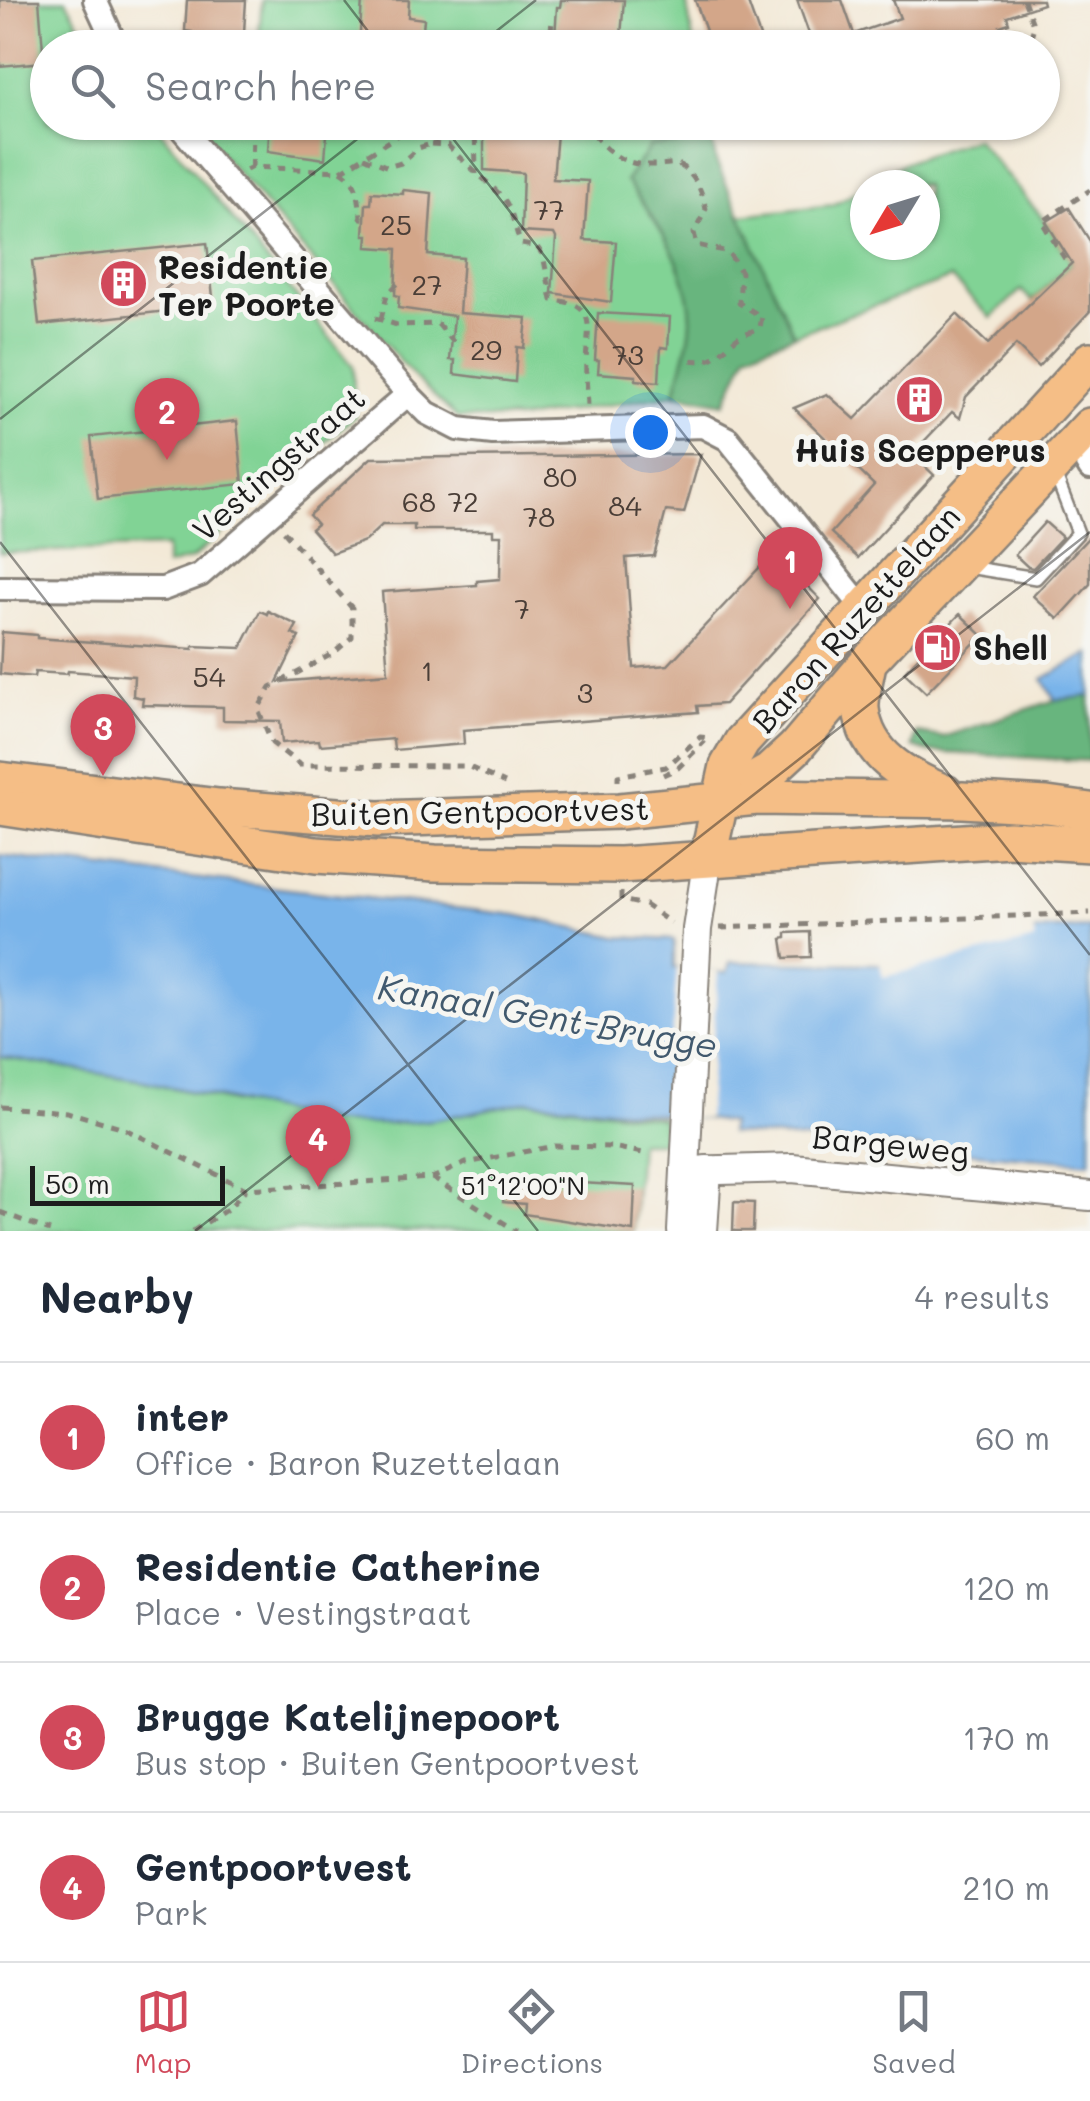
<!DOCTYPE html>
<meta charset="utf-8">
<style>
body{margin:0;font-family:Mali,sans-serif;background:#f6f6f7;color:#1f2937}
.compass{position:absolute;left:850px;top:170px;width:90px;height:90px;border-radius:50%;background:#fff;box-shadow:0 2px 8px #0004;rotate:232deg}
.scale{position:absolute;left:30px;bottom:25px;width:195px;box-sizing:border-box;padding-left:10px;border:5px solid #1c1c1c;border-top:0;font-size:28px;line-height:35px;white-space:nowrap;color:#1c1c1c;-webkit-text-stroke:8px #f6f6f2;paint-order:stroke}
.you{position:absolute;left:650px;top:432px;width:35px;height:35px;margin:-25px;border:8px solid #fff;border-radius:50%;background:#1a73e8;box-shadow:0 0 0 15px #1a73e833}
.badge{display:grid;place-items:center;width:65px;height:65px;border-radius:50%;background:#d1495b;color:#fff;font-size:32px;font-weight:700}
.pin{position:absolute;translate:-50% -82px;filter:drop-shadow(0 2px 5px #0008)}
.pin::after{content:'';position:absolute;top:52px;width:35px;height:30px;background:inherit;clip-path:polygon(0 0,100% 0,50% 100%)}
.list{margin:0;padding:0;list-style:none}
h2{display:flex;justify-content:space-between;align-items:center;height:130px;margin:0;padding:0 40px;font-size:42px}
h2 small{font-size:32px;font-weight:400;color:#747a83}
.list li{display:grid;grid-template-columns:65px 1fr auto;gap:30px;align-items:center;box-sizing:border-box;height:150px;padding:0 40px;border-top:2px solid #e0e1e3}
.list b{display:block;font-size:38px;white-space:nowrap}
.list p{margin:0;font-size:32px;white-space:nowrap;color:#747a83}
.list em{font-size:32px;font-style:normal;color:#747a83}
.icon{flex:none;width:55px;height:55px;fill:none;stroke:currentColor;stroke-width:2;stroke-linecap:round;stroke-linejoin:round}
.map{position:relative;flex:none;width:1090px;height:1231px;overflow:hidden}
.search{position:absolute;background:#fff;box-shadow:0 2px 8px #0004;left:30px;right:30px;top:30px;height:110px;display:flex;align-items:center;gap:25px;box-sizing:border-box;padding:0 35px;border-radius:55px;color:#747a83;font-size:38px}
.sheet{height:730px;background:#fff}
nav{display:flex;justify-content:space-around;align-items:center;box-sizing:border-box;height:140px;border-top:2px solid #e0e1e3;background:#fff;font-size:28px;color:#747a83}
nav a{display:grid;justify-items:center;gap:5px}
nav .on{color:#d1495b}
.map>svg:first-child{display:block}
.green{fill:#81d395;stroke:#4e7858;stroke-width:2.5}
.forest{fill:#68b57e;stroke:#42684d;stroke-width:2.5}
.water{fill:#79b4ea;stroke:#4a6883;stroke-width:2.5}
.pier{fill:#f3e9d7}
.building{fill:#d3a689}
.lines{fill:none;stroke-linecap:round;stroke-linejoin:round}
.service-casing{stroke:#88827a;stroke-width:16}
.minor-casing{stroke:#88827a;stroke-width:28}
.tertiary-casing{stroke:#88827a;stroke-width:32}
.primary-casing{stroke:#88827a;stroke-width:40}
.path{stroke:#88827a;stroke-width:5;stroke-dasharray:8 8;stroke-linecap:butt}
.service{stroke:#fff;stroke-width:11}
.minor{stroke:#fff;stroke-width:22}
.tertiary{stroke:#fff;stroke-width:28}
.primary{stroke:#f5be86;stroke-width:35}
.ticks{fill:none;stroke:#1c1c1c;stroke-width:2.5;stroke-opacity:0.45}
.labels{text-anchor:middle;dominant-baseline:central;stroke-width:10;stroke-linejoin:round;paint-order:stroke}
.number-label{font-size:28px;fill:#4a3e37}
.poi-label{font-size:32px;font-weight:bold;fill:#1c1c1c;stroke:#f6f6f2;text-anchor:start}
.street-label{font-size:32px;fill:#1c1c1c;stroke:#f6f6f2}
.water-label{font-size:35px;font-style:italic;fill:#41596e;stroke:#f6f6f2}
.ticks-label{font-size:25px;text-anchor:middle;fill:#1c1c1c;stroke:#f6f6f2;stroke-width:10;stroke-linejoin:round;paint-order:stroke}
</style>
<div class="map">
<svg width="1090" height="1231" viewBox="0 0 1090 1231">
<rect width="100%" height="100%" fill="#f6f6f2"/>
<filter id="ink" filterUnits="userSpaceOnUse"><feTurbulence type="fractalNoise" baseFrequency=".01" numOctaves="2"/><feDisplacementMap in="SourceGraphic" scale="20" xChannelSelector="R" yChannelSelector="G"/><feConvolveMatrix kernelMatrix="1 2 1 2 8 2 1 2 1" color-interpolation-filters="sRGB"/></filter>
<filter id="wash" filterUnits="userSpaceOnUse"><feTurbulence type="fractalNoise" baseFrequency=".0048" numOctaves="4" result="noise"/><feDisplacementMap in="SourceGraphic" scale="40" xChannelSelector="R" yChannelSelector="G"/><feGaussianBlur stdDeviation="2.25" result="paint"/><feColorMatrix in="noise" values="0 0 0 0 0 0 0 0 0 0 0 0 0 0 0 0 0 1.4 0 .05"/><feComposite in="paint" operator="in"/></filter>
<g filter="url(#wash)">
<rect width="100%" height="100%" fill="#f3e9d7"/>
<!-- green -->
<g class="green">
<polygon points="0,0 66,0 93,47 48,48 48,122 154,123 353,366 355,416 192,559 166,566 166,547 0,553"/>
<polygon points="262,0 686,0 694,47 258,48"/>
<path d="M 199,123 L 708,123 L 676,144 L 650,146 L 626,181 C 656,221 688,264 691,316 C 692,340 680,370 675,394 L 522,419 L 457,418 L 413,376 L 201,131 Z"/>
<polygon points="975,138 1046,222 1072,263 1032,301 1021,290 991,318 951,278 794,335 740,215 833,205 865,186 865,245 925,245 925,185 866,185 904,163"/>
<polygon points="0,1057 144,1081 237,1103 388,1124 433,1120 528,1101 663,1118 663,1142 639,1142 633,1231 0,1231"/>
</g>
<!-- forest -->
<g class="forest">
<path d="M 709,124 L 716,161 L 794,335 L 748,353 L 725,403 L 675,394 C 680,370 692,340 691,316 C 688,264 656,221 626,181 L 650,146 L 676,144 Z"/>
<polygon points="1090,696 1090,761 928,752 913,747 916,733 943,737 1055,700"/>
</g>
<!-- water -->
<g class="water">
<polygon points="1090,653 1090,696 1055,700 1043,679"/>
<polygon points="0,856 516,915 617,937 674,940 674,968 727,973 730,962 885,964 1048,929 1090,928 1090,1162 729,1133 730,1123 707,1119 528,1101 433,1120 388,1124 333,1123 144,1081 0,1057"/>
</g>
<!-- pier -->
<g class="pier">
<polygon points="1032,927 1035,940 883,977 880,962"/>
<polygon points="677,968 718,971 707,1119 666,1116"/>
</g>
<g id="blocks">
<!-- building -->
<g class="building">
<polygon points="0,0 39,0 44,62 0,66"/>
<polygon points="187,0 246,0 243,48 191,48 192,32 185,31"/>
<polygon points="362,0 409,0 408,17 424,19 421,48 359,48"/>
<polygon points="561,0 624,0 620,48 557,48 558,37 555,37 557,7 560,7"/>
<polygon points="695,0 747,0 764,48 712,48"/>
<polygon points="797,0 842,0 854,34 900,18 893,0 1042,0 1043,4 1007,16 1009,23 1000,26 1007,48 814,48"/>
<polygon points="270,122 328,122 325,159 268,151"/>
<polygon points="488,122 558,122 553,179 588,181 584,240 616,242 611,302 552,293 556,238 554,234 521,232 523,173 484,170 484,126 488,126"/>
<polygon points="403,190 432,193 428,255 463,258 459,313 527,318 524,348 517,347 515,382 454,374 455,360 450,360 454,316 398,308 399,296 395,295 397,249 367,247 368,235 364,235 366,204 371,204 372,192 403,194"/>
<polygon points="1069,208 1090,241 1090,311 1038,367 1016,345 966,397 960,418 952,412 912,454 934,475 858,558 831,533 874,485 794,408 827,394 855,419 957,314 988,344 1072,263 1046,222"/>
<polygon points="207,243 214,306 39,325 32,261"/>
<polygon points="598,313 670,317 668,348 661,347 659,382 636,380 636,376 598,373 599,360 595,360"/>
<polygon points="237,421 243,484 98,499 91,437"/>
<polygon points="701,454 684,513 666,511 654,556 626,558 634,668 668,665 774,552 820,599 724,704 697,706 698,712 463,730 464,744 394,750 393,739 320,745 319,740 282,743 280,721 223,720 223,707 142,705 143,698 133,696 134,676 68,671 67,674 35,672 34,677 0,674 2,632 37,635 37,638 193,649 193,646 241,648 260,611 267,614 268,611 297,625 292,634 299,637 277,682 388,673 382,592 477,585 477,581 500,579 501,535 493,535 493,530 414,530 414,525 382,525 365,541 332,553 311,529 317,524 309,515 371,458"/>
<polygon points="1045,522 1062,537 1033,568 1028,567 1015,555"/>
<polygon points="1090,536 1090,584 1058,619 1033,596"/>
<polygon points="960,614 982,635 926,693 904,672"/>
<polygon points="810,932 811,957 785,958 782,939 786,938 786,933"/>
<polygon points="524,1180 635,1186 633,1231 524,1214 525,1204 503,1202 505,1181 523,1182"/>
<polygon points="734,1202 754,1203 753,1231 733,1231"/>
</g>
</g>
</g>
<g filter="url(#ink)">
<use href="#blocks" fill-opacity="0" stroke="#88827a" stroke-width="2.5"/>
<g class="lines">
<defs>
<polyline id="service" points="968,567 1036,578 1078,533 1054,471"/>
<g id="minor">
<polyline points="95,0 117,48"/>
<polyline points="176,122 408,394 427,413 458,429 493,433 703,426 728,439 863,608"/>
<polyline points="1075,442 1090,468"/>
<polyline points="0,588 163,589 200,575 408,394"/>
</g>
<g id="tertiary">
<polyline points="685,1171 792,1168 1090,1196"/>
<polyline points="682,1231 697,929 708,857"/>
<polyline points="703,1231 707,1170"/>
</g>
<g id="primary">
<path d="M 868,663 C 866,677 860,695 861,709 C 866,756 907,777 945,793"/>
<polyline points="0,780 219,807 378,819 620,811 757,797 962,800 1047,805 1090,811"/>
<polyline points="728,795 769,772 795,748 868,662 1090,426"/>
<polyline points="0,807 316,855 435,863 620,865 1009,839 1090,844"/>
<polyline points="708,857 728,766 742,742 1090,360"/>
</g>
</defs>
<!-- service casing -->
<use href="#service" class="service-casing"/>
<!-- minor casing -->
<use href="#minor" class="minor-casing"/>
<!-- tertiary casing -->
<use href="#tertiary" class="tertiary-casing"/>
<!-- primary casing -->
<use href="#primary" class="primary-casing"/>
<!-- path -->
<g class="path">
<polyline points="1024,0 1034,27 1027,48"/>
<polyline points="549,48 552,21 556,21"/>
<polyline points="430,122 449,126 454,122"/>
<polyline points="475,122 476,174"/>
<path d="M 583,122 C 613,160 628,170 677,163 C 696,176 701,188 706,209 L 694,233 L 697,245 L 728,252 L 741,272 L 739,303 L 762,317 L 760,327 C 753,332 746,332 738,337 C 718,352 717,364 689,360"/>
<path d="M 431,144 L 448,145 C 465,165 486,179 503,198 C 512,208 515,231 521,244 L 537,247 L 543,255 L 552,300 C 598,303 588,327 586,361 C 585,377 588,393 588,409"/>
<polyline points="364,157 388,167 401,163 418,148 431,144 449,126"/>
<polyline points="252,167 253,132 270,123"/>
<polyline points="246,170 252,167 341,171 419,122"/>
<path d="M 341,171 C 359,181 359,199 361,218 L 370,219"/>
<polyline points="1065,259 1042,222 1090,190"/>
<polyline points="375,318 397,325 438,324 456,345"/>
<polyline points="381,319 387,295 400,281"/>
<polyline points="284,531 352,608 352,637 334,653 271,687 258,709 272,743 300,765 467,766 505,783"/>
<polyline points="663,775 678,768 705,741"/>
<polyline points="618,781 618,776 666,767 700,737 710,738"/>
<polyline points="621,892 621,900 645,905 671,923"/>
<polyline points="720,928 1090,913"/>
<polyline points="0,1107 67,1112 121,1127 246,1189 432,1178 466,1163 555,1146 612,1147 648,1154"/>
<polyline points="432,1178 517,1231"/>
<polyline points="0,1212 50,1231"/>
<polyline points="193,1231 229,1208 246,1189"/>
</g>
<!-- service -->
<use href="#service" class="service"/>
<!-- minor -->
<use href="#minor" class="minor"/>
<!-- tertiary -->
<use href="#tertiary" class="tertiary"/>
<!-- primary -->
<use href="#primary" class="primary"/>
</g>
</g>
<!-- ticks -->
<path class="ticks" d="M 344,0 L 381,48M 475,48 L 536,0M 440,122 L 1090,955M 0,419 L 379,122M 0,542 L 538,1231M 195,1231 L 1090,532"/>
<!-- icons -->
<defs>
<symbol id="building-disc" viewBox="-11 -11 22 22"><circle r="9.5" fill="#d1495b" stroke="#f6f6f2"/><path d="M-4-6H4V6H1V3H-1V6H-4ZM-2.5-4.3h1.7v1.8h-1.7ZM.8-4.3h1.7v1.8H.8ZM-2.5-1h1.7V.8h-1.7ZM.8-1h1.7V.8H.8Z" fill="#fff"/></symbol>
<symbol id="fuel-disc" viewBox="-11 -11 22 22"><circle r="9.5" fill="#d1495b" stroke="#f6f6f2"/><path d="M-5.5-6h7V0h2V4h1.3V-2.5L3-4.5l.8-.8L6-3V5H2.5V1h-1V6h-7ZM-4.2-4.7v3.2H.2V-4.7Z" fill="#fff"/></symbol>
</defs>
<g fill-rule="evenodd">
<use href="#building-disc" x="96" y="256" width="55" height="55"/>
<use href="#building-disc" x="892" y="372" width="55" height="55"/>
<use href="#fuel-disc" x="910" y="620" width="55" height="55"/>
</g>
<g class="labels">
<!-- number labels -->
<g class="number-label">
<text x="549" y="209">77</text>
<text x="396" y="224">25</text>
<text x="427" y="284">27</text>
<text x="486" y="349">29</text>
<text x="628" y="354">73</text>
<text x="560" y="476">80</text>
<text x="419" y="501">68</text>
<text x="463" y="501">72</text>
<text x="625" y="505">84</text>
<text x="539" y="516">78</text>
<text x="522" y="608">7</text>
<text x="427" y="670">1</text>
<text x="209" y="676">54</text>
<text x="585" y="692">3</text>
</g>
<!-- poi labels -->
<g class="poi-label">
<text x="158" y="266">Residentie<tspan x="158" dy="37">Ter Poorte</tspan></text>
<text x="920" y="449" text-anchor="middle">Huis Scepperus</text>
<text x="973" y="647">Shell</text>
</g>
<!-- street labels -->
<g class="street-label">
<text transform="translate(278 463) rotate(-41)">Vestingstraat</text>
<text transform="translate(855 618) rotate(-48)">Baron Ruzettelaan</text>
<text transform="translate(480 810) rotate(-1)">Buiten Gentpoortvest</text>
<text transform="translate(891 1143) rotate(6)">Bargeweg</text>
</g>
<!-- water labels -->
<g class="water-label">
<text transform="translate(548 1015) rotate(10)">Kanaal Gent-Brugge</text>
</g>
</g>
<g class="ticks-label">
<text x="523" y="1195">51°12'00"N</text>
</g>
</svg>
<svg class="compass" viewBox="-18 -18 36 36"><path d="M0-13l5 13h-10z" fill="#e53935"/><path d="M0 13l5-13h-10z" fill="#747a83"/></svg>
<div class="scale">50 m</div>
<div class="you"></div>
<div class="pin badge" style="left:790px;top:609px">1</div>
<div class="pin badge" style="left:167px;top:460px">2</div>
<div class="pin badge" style="left:103px;top:776px">3</div>
<div class="pin badge" style="left:318px;top:1187px">4</div>
<div class="search"><svg class="icon" aria-label="search" viewBox="0 0 24 24"><circle cx="10" cy="10" r="6"/><path d="M15 15l6 6"/></svg>Search here</div>
</div>
<section class="sheet">
<h2>Nearby<small>4 results</small></h2>
<ul class="list">
<li><span class="badge">1</span><div><b>inter</b><p>Office · Baron Ruzettelaan</p></div><em>60 m</em></li>
<li><span class="badge">2</span><div><b>Residentie Catherine</b><p>Place · Vestingstraat</p></div><em>120 m</em></li>
<li><span class="badge">3</span><div><b>Brugge Katelijnepoort</b><p>Bus stop · Buiten Gentpoortvest</p></div><em>170 m</em></li>
<li><span class="badge">4</span><div><b>Gentpoortvest</b><p>Park</p></div><em>210 m</em></li>
</ul>
</section>
<nav>
<a class="on"><svg class="icon" aria-label="map" viewBox="0 0 24 24"><path d="M3 6l6-2 6 2 6-2v14l-6 2-6-2-6 2zM9 4v14M15 6v14"/></svg>Map</a>
<a><svg class="icon" aria-label="directions" viewBox="0 0 24 24"><path d="M12 3l9 9-9 9-9-9zM9 14v-3h6M13 9l2 2-2 2"/></svg>Directions</a>
<a><svg class="icon" aria-label="saved" viewBox="0 0 24 24"><path d="M7 4h10v16l-5-4-5 4z"/></svg>Saved</a>
</nav>
